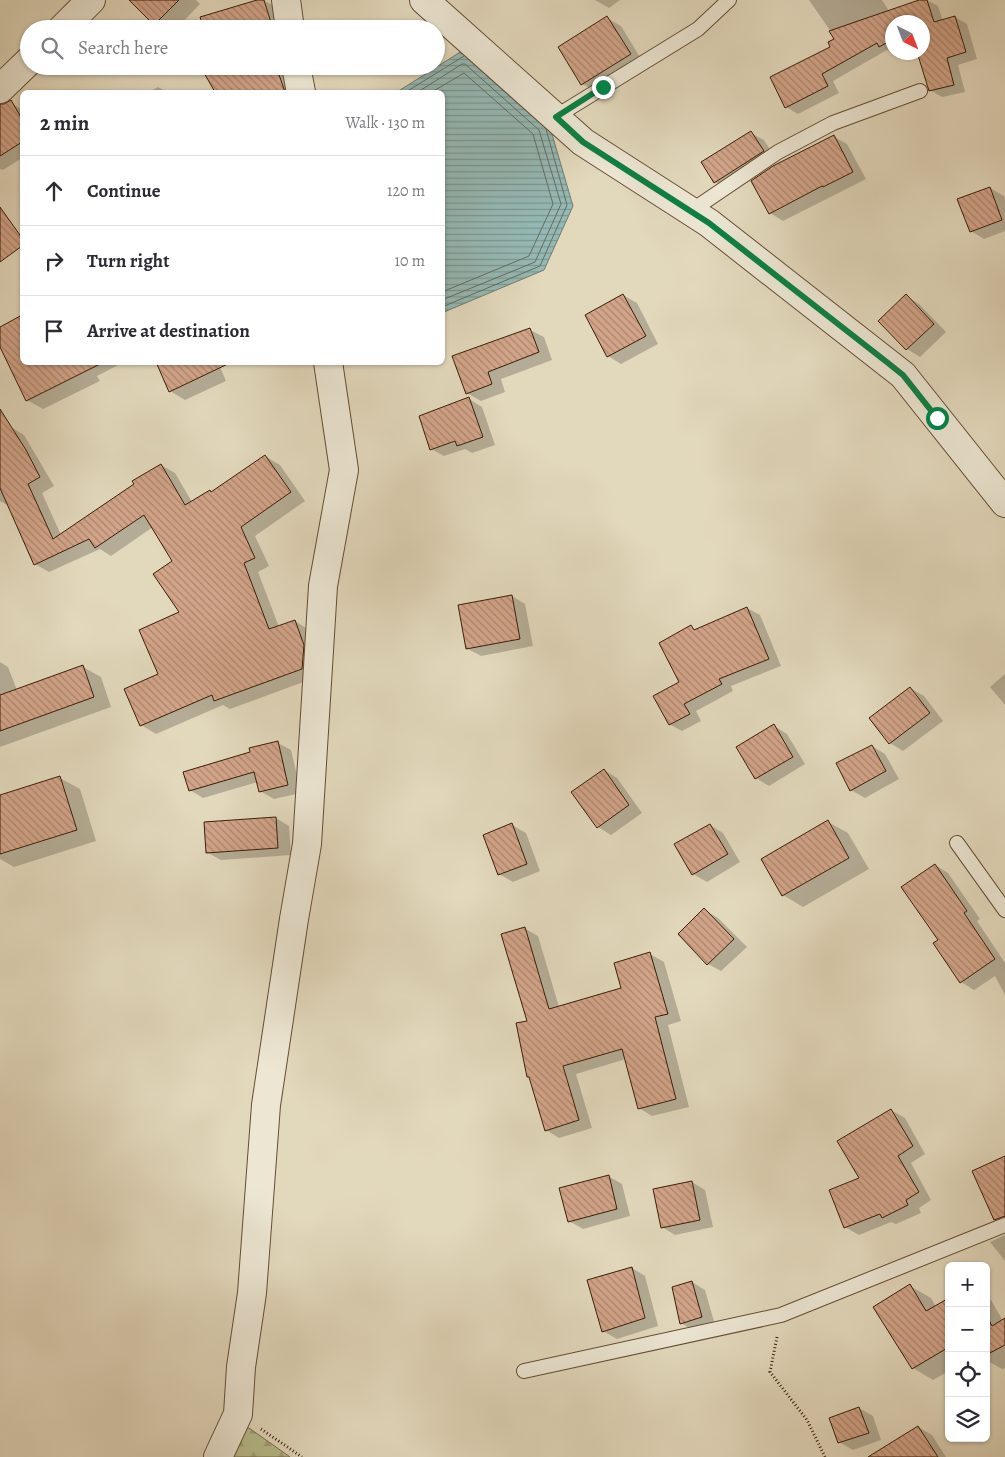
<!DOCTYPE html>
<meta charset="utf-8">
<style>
body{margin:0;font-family:Alegreya,serif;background:#f7f7f7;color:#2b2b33}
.controls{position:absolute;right:15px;bottom:15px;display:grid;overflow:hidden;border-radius:8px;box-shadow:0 1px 4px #0004}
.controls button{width:45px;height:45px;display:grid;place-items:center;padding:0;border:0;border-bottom:1px solid #e1e1e2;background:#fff;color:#2b2b33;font:25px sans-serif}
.compass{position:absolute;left:885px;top:15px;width:45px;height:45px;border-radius:50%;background:#fff;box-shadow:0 1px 4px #0004;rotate:138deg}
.stop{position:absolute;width:15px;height:15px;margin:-11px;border:4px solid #0b8043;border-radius:50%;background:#fff}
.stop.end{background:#0b8043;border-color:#fff;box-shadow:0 1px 5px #0008}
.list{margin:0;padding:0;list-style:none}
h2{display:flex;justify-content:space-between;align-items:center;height:65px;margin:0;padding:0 20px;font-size:21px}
h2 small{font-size:16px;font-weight:400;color:#7c7c81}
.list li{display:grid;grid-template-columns:32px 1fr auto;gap:15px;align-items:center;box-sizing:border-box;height:70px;padding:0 20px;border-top:1px solid #e1e1e2}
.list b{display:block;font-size:19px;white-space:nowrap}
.list em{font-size:16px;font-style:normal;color:#7c7c81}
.icon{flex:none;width:28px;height:28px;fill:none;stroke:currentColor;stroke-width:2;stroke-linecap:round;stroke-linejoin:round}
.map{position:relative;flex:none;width:1005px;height:1457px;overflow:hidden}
.search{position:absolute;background:#fff;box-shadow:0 1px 4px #0004;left:20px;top:20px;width:425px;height:55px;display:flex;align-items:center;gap:12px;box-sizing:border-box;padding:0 18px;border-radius:28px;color:#7c7c81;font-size:19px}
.panel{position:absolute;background:#fff;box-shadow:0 1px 4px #0004;left:20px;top:90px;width:425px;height:275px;border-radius:8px}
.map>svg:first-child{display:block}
.forest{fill:url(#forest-firs);stroke:#7a6d4a}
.water{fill:url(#water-rules);stroke:#717b6f}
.shadow{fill:#0003}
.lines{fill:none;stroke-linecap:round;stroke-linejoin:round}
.shore{stroke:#686b5e;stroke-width:1}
.building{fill:url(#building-back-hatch);stroke:#3b1d07}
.service-casing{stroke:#654c34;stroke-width:16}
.minor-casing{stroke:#654c34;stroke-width:30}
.path{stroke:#3b1d07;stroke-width:3;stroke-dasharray:1 2.5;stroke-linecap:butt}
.service{stroke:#ece6d3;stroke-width:14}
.minor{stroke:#ece6d3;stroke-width:28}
.route{stroke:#0b8043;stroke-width:6}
</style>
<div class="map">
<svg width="1005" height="1457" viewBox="0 0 1005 1457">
<defs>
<pattern id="forest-firs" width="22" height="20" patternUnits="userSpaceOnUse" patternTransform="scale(1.25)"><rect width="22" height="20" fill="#b8bd8d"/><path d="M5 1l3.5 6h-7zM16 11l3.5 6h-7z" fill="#9fa278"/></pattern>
<pattern id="water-rules" width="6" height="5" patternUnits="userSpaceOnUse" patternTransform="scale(1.25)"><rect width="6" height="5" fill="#95b9b5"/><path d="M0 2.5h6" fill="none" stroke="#7b9691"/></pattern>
<pattern id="building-back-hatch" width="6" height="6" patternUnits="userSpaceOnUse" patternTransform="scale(1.25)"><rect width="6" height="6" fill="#d2a489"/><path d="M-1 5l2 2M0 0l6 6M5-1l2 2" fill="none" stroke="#ac856e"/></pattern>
</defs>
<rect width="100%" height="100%" fill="#e2d8bc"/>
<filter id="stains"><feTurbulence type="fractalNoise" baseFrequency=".004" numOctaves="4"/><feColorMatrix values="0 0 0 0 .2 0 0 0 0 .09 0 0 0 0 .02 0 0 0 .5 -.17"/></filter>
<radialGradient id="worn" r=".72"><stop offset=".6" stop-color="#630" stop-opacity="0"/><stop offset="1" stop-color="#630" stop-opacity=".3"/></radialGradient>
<!-- forest -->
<polygon class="forest" points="241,1428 249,1428 290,1457 224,1457"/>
<!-- water -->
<polygon class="water" points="465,49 549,124 573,206 544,270 444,312 443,310 442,92 397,92"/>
<!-- shadow -->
<g class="shadow">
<polygon points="131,0 196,0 200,4 176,29 163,29 155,24"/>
<polygon points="262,0 277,7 284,29 205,29"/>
<polygon points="595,0 620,0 609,8"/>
<polygon points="809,0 882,0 889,11 922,0 927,0 938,6 943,21 955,17 967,24 977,59 958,65 965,92 942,97 930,90 920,57 912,52 922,52 922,22 892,22 893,52 887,50 833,81 839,93 798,114 786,107 832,47 836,39"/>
<polygon points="607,18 621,26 643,62 596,91 582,84"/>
<polygon points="203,66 286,66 295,92 216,92"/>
<polygon points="158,87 167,92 149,92"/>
<polygon points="10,102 22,110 22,158 3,170 0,169 0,105"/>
<polygon points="751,133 764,140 776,159 729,190 715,182"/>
<polygon points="834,137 847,144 866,179 783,221 770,213"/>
<polygon points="990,188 1004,196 1005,200 1005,231 984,239 971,231"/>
<polygon points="623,295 637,303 658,344 621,364 608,356"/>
<polygon points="906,296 919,304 946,332 920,357 907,349 880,321"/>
<polygon points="22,317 22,362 124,362 97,376 100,381 43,409 27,400 0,337 0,329"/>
<polygon points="530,330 544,337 552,360 501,379 505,392 481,401 467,393"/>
<polygon points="218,362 226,381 185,400 170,391"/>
<polygon points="469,399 482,407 495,445 472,453 465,449 444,456 431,449"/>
<polygon points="9,426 24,435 54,486 42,493 61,535 136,485 161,465 175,473 192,502 210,491 213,493 265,456 280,465 305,501 255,536 269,566 258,572 279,627 295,621 309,630 317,677 230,709 223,705 156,734 141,725 181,613 174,561 153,527 111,556 100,549 49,572 35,564 9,506 0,501 0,432"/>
<polygon points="512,596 525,604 533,646 481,656 468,649"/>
<polygon points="747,608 760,615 781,666 731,686 733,691 696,711 701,721 682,731 669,724 681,683 691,627 696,630"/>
<polygon points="0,662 8,667 17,690 83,667 101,677 111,707 0,747"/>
<polygon points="1005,674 1005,705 990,687"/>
<polygon points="910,688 924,696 943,721 903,751 890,743"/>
<polygon points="774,726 787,734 805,764 769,786 756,778"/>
<polygon points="278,743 291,750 301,793 274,799 260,791 258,782 203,798 190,790 251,753"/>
<polygon points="872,746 885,754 899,779 865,798 851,790"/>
<polygon points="604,770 617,778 642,813 611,835 598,827 573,792"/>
<polygon points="60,778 80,789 96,841 14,867 0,859 0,796"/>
<polygon points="276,818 289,826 291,855 221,860 208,853"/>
<polygon points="828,822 848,833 869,869 803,907 783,895"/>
<polygon points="512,825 526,833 540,871 513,882 499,874"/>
<polygon points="710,825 723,833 740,862 707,882 693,874"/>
<polygon points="935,865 948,873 980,919 977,921 1005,963 1005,995 995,976 974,990 961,982 940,940"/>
<polygon points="705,910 718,918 747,947 721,971 708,964"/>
<polygon points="524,928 538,936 559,1007 622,989 650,954 664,962 681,1021 668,1025 689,1107 652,1116 639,1108 626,1059 576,1074 592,1128 559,1138 546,1130 530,1078 528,1076 528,1022"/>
<polygon points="891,1110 905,1118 925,1154 911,1163 931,1200 919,1208 921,1213 896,1224 891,1222 859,1235 845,1227 861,1179"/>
<polygon points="1005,1157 1005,1225 995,1219"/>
<polygon points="608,1176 622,1184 630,1216 583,1229 569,1221"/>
<polygon points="692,1182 705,1190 713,1227 675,1235 662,1227"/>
<polygon points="1005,1235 1005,1261 990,1242"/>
<polygon points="632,1268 645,1276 658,1326 617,1339 603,1331"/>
<polygon points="692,1282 705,1290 715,1325 694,1331 681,1323"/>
<polygon points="910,1286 931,1298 936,1307 949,1300 949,1371 933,1380 913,1368"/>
<polygon points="986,1297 991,1300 1003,1321 1005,1319 1005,1368 1002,1369 986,1360"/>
<polygon points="859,1408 873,1416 881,1440 853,1450 839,1442"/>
<polygon points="918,1427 932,1435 946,1457 891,1457"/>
</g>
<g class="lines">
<!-- shore -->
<g class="shore">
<polyline points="406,92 464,56"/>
<polyline points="418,92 462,64 465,64 539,130 561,204 535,262 442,300"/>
<polyline points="432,92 464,73 533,134 553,204 529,256 442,292"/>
<polyline points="442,307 540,266 567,205 546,129"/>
</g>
</g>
<!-- building -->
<g class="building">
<polygon points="129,0 179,0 154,25"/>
<polygon points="257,0 264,0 273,29 204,29 200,17"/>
<polygon points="919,0 927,0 934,22 955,16 966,52 947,58 954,85 929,91 917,52 922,52 922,22 892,22 892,40 879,47 877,43 822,74 828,86 785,108 770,77 830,47 828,42 834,39 829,31"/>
<polygon points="607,16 631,54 581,85 558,47"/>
<polygon points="200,66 276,66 285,92 215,92"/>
<polygon points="11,100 22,119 22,142 0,156 0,104 4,104"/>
<polygon points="751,131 764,151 714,183 701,162"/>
<polygon points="834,135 853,172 823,187 822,186 769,214 751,181 773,166"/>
<polygon points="990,187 1002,220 970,232 957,199"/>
<polygon points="0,207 22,238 22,246 0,262"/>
<polygon points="623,294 646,336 607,357 585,315"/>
<polygon points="906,294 934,324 906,350 878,321"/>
<polygon points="22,315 22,362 104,362 26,401 0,347 0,327"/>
<polygon points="530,328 539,352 488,372 492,384 466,394 452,356"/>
<polygon points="156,362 232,362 169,392"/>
<polygon points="469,397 483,437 457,446 455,441 430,450 419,416"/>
<polygon points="0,409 26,450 40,477 28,484 53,539 134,484 132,481 161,464 185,505 210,490 211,492 265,455 291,492 241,527 255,558 244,563 269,629 295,620 304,645 302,669 214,701 212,695 140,726 124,689 158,674 139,630 179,612 153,574 172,561 144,515 95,548 89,539 34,565 0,488"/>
<polygon points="512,595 520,639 466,649 458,605"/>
<polygon points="747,607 769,659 719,679 722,684 684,704 690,714 669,725 653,696 679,682 659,643 691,625 694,630"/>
<polygon points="83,665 94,697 0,731 0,695"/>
<polygon points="910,687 930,713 889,744 869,718"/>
<polygon points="774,724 793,757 755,779 736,747"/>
<polygon points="278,741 288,785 259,792 254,772 189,791 183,772 250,752 249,748"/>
<polygon points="872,745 886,771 850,791 836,763"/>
<polygon points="604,769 629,805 597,828 571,792"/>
<polygon points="60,776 77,830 0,854 0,795"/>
<polygon points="276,817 278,848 206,853 204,822"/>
<polygon points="828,820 849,858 782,896 761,859"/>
<polygon points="512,823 527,864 498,875 483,835"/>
<polygon points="710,824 728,854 692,875 674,844"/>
<polygon points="935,864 967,911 964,913 995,959 960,983 933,943 938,940 901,887"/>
<polygon points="704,908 734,939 707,965 678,934"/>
<polygon points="525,927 549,1009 621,988 614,963 650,952 668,1014 655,1017 676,1099 638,1109 622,1049 563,1066 579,1120 545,1131 529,1077 527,1077 516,1023 527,1021 501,934"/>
<polygon points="891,1109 913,1146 898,1156 919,1192 906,1200 908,1205 882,1218 880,1214 844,1228 829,1190 859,1178 837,1141"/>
<polygon points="1005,1156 1005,1216 994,1220 972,1171"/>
<polygon points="609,1175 617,1209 568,1222 559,1188"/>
<polygon points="692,1181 700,1220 661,1228 653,1189"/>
<polygon points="632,1267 645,1318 602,1332 587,1280"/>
<polygon points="692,1281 702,1317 680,1324 672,1287"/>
<polygon points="910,1284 926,1311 949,1298 949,1347 912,1369 873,1307"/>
<polygon points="986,1315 992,1326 1005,1318 1005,1345 986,1355"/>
<polygon points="859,1407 869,1433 838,1443 829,1418"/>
<polygon points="918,1426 938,1457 868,1457"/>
</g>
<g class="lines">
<defs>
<g id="service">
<polyline points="555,117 698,29 729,0"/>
<polyline points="691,211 778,152 833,123 920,91"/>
<polyline points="957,843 1005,910"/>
<polyline points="524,1371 781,1315 1005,1225"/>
</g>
<g id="minor">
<polyline points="286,0 290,29"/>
<polyline points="424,0 583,142 709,223 903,375 1005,503"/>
<polyline points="62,29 91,0"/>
<polyline points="296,66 301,92"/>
<polyline points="0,89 29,61"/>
<polyline points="218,1457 238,1414 241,1367 252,1293 266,1105 294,919 307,844 323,586 344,470 328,362"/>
</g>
</defs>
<!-- service casing -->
<use href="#service" class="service-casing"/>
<!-- minor casing -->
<use href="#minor" class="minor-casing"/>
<!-- path -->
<g class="path">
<polyline points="777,1337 770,1372 807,1420 825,1457"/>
<polyline points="261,1429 302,1457"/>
</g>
<!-- service -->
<use href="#service" class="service"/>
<!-- minor -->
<use href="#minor" class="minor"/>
</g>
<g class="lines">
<!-- route -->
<polyline class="route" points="603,87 556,117 583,142 709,223 888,363 903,375 937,418"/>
</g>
<rect width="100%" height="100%" filter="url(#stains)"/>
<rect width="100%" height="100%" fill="url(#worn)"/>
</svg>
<div class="controls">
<button>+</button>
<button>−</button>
<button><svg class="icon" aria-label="locate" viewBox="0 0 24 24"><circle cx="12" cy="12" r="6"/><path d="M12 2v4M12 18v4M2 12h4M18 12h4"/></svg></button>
<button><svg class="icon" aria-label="layers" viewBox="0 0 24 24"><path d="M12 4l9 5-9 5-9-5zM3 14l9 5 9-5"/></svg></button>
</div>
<svg class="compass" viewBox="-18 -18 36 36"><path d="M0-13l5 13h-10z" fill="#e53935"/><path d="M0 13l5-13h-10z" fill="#7c7c81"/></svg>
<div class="stop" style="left:937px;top:418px"></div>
<div class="stop end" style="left:603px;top:87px"></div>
<div class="search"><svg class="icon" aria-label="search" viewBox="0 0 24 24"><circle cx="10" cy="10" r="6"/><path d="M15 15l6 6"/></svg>Search here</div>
<section class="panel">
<h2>2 min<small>Walk · 130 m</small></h2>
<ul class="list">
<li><svg class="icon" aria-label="ahead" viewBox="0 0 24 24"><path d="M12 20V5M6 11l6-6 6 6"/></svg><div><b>Continue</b></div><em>120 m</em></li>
<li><svg class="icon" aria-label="right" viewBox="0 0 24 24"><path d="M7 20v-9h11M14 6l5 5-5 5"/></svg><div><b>Turn right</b></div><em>10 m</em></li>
<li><svg class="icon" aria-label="arrive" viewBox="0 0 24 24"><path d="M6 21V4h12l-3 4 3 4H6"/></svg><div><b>Arrive at destination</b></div></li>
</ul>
</section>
</div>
